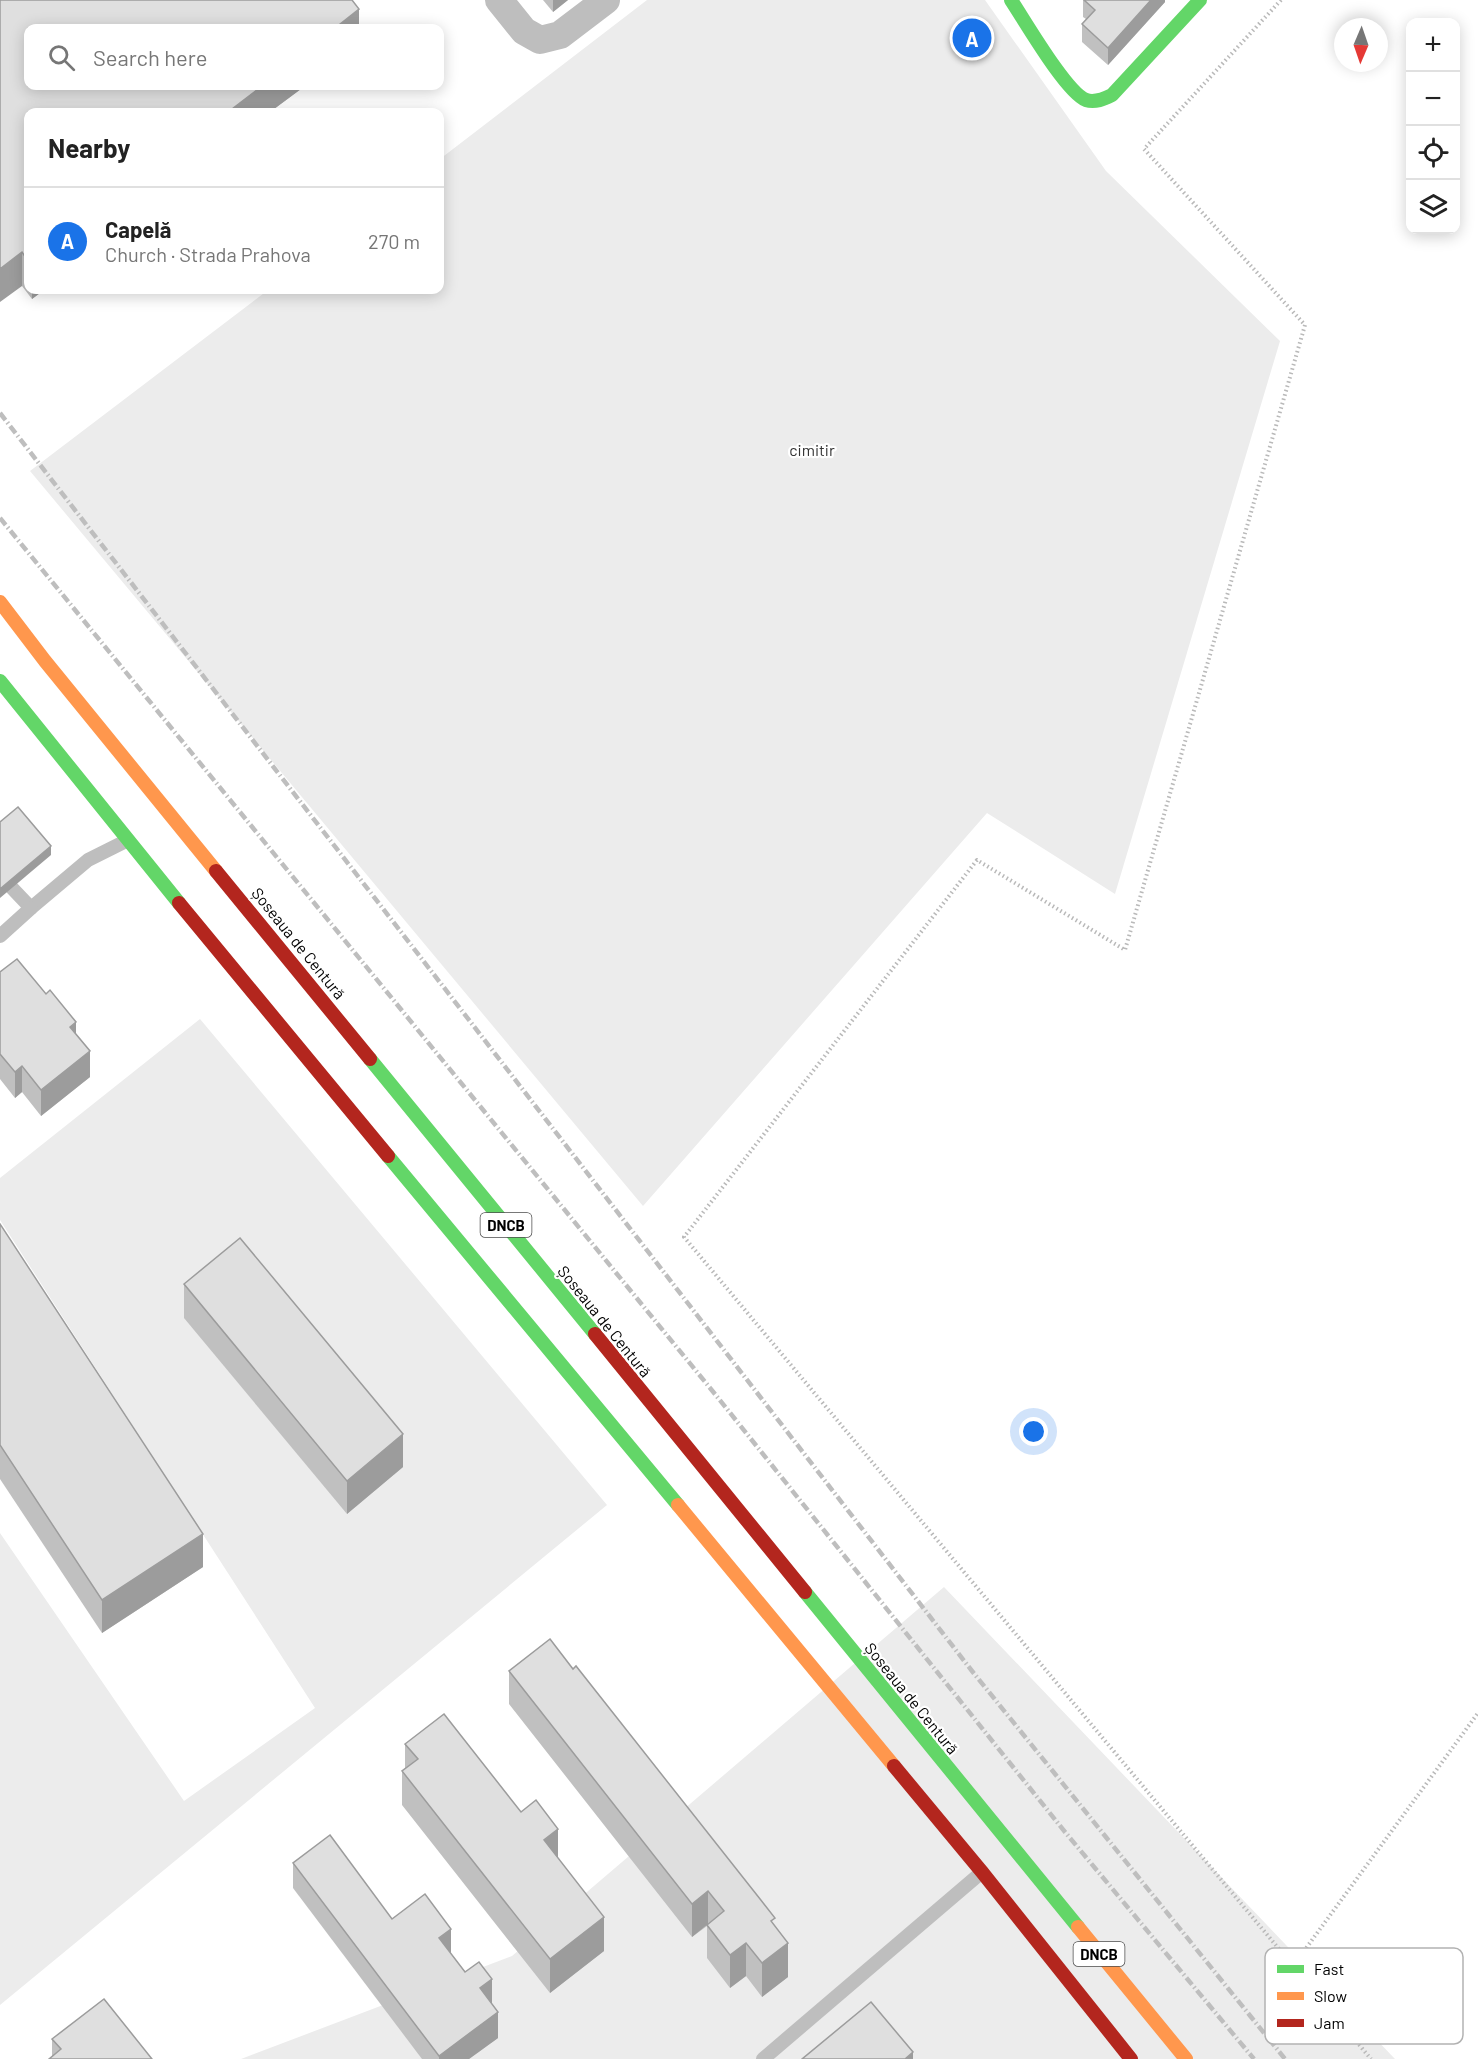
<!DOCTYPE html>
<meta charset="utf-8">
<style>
body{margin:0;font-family:Barlow,sans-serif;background:#f6f6f6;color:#222}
.controls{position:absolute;right:18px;top:18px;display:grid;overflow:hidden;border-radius:12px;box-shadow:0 3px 15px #0003}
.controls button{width:54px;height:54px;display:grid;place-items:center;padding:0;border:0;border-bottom:2px solid #e0e0e0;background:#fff;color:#222;font:30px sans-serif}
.compass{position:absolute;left:1334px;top:18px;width:54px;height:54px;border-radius:50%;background:#fff;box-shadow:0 3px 15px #0003;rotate:182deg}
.you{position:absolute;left:1034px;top:1432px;width:21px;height:21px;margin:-15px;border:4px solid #fff;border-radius:50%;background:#1a73e8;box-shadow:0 0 0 9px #1a73e833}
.badge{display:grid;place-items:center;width:39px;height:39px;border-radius:50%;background:#1a73e8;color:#fff;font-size:20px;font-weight:700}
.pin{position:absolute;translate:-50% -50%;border:3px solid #fff;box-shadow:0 2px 6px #0006}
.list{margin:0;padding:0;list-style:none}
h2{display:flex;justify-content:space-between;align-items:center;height:78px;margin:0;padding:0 24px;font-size:26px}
h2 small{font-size:20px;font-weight:400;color:#767676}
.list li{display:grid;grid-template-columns:39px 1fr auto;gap:18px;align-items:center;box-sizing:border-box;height:108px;padding:0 24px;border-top:2px solid #e0e0e0}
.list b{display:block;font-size:22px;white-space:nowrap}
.list p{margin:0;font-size:20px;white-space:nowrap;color:#767676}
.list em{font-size:20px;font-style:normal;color:#767676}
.icon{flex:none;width:33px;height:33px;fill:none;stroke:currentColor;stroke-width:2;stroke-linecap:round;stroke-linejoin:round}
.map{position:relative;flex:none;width:1478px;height:2059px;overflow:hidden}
.search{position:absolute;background:#fff;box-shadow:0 3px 15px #0003;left:24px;top:24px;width:420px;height:66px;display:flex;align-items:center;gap:15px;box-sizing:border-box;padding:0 21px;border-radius:12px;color:#767676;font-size:22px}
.panel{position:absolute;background:#fff;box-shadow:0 3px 15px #0003;left:24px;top:108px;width:420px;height:186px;border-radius:12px}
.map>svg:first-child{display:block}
.green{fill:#ececec}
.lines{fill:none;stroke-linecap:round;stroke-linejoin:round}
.path{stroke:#b9b9b9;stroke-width:4;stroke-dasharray:1.5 3;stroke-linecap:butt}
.lane{stroke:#bebebe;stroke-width:14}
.street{stroke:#bebebe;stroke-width:28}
.fast{stroke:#63d668;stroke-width:14}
.slow{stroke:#ff974d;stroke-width:14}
.jam{stroke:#b3261e;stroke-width:14}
.rail{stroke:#bebebe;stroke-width:4.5;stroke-dasharray:9 3 1.5 3;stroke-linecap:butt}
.wall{fill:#c0c0c0}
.shaded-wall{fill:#9c9c9c}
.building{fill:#dfdfdf;stroke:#9c9c9c;stroke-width:1.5}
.labels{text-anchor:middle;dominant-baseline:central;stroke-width:4.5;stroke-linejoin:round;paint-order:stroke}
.shield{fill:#fff;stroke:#4c4c4c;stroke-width:1.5}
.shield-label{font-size:15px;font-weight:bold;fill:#000}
.park-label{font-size:16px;fill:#333;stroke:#fff}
.street-label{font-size:16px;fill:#000;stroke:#fff}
.key{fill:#fff;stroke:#b2b2b2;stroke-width:1.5}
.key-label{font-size:16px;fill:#000}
</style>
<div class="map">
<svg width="1478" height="2059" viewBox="0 0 1478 2059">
<rect width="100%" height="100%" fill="#fff"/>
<!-- green -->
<g class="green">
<polygon points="647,0 985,0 1106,171 1280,341 1115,894 987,813 643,1206 30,471 268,290 440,290 440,159"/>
<polygon points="200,1019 607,1505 0,2005 0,1533 184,1801 315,1708 0,1220 0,1178"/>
<polygon points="944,1587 1395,2059 241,2059 512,1956"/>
</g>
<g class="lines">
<!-- path -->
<g class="path">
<polyline points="1281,0 1144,149 1305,325 1125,950 977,860 684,1237 1371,2059"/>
<polyline points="1293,1966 1478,1713"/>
</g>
<!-- lane -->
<g class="lane">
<polyline points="12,888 31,908 88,860 126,841"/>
<polyline points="0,936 31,908"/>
<polyline points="763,2059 982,1872"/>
</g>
<!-- street -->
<polyline class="street" points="499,0 524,31 540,40 560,35 606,0"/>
<!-- fast -->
<g class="fast">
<path d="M 1011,0 C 1025,21 1066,92 1086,100 C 1095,103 1104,99 1112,95 L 1200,0"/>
<polyline points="0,681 179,903"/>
<polyline points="370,1059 595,1334"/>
<polyline points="388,1156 678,1505"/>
<polyline points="805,1592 1078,1927"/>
</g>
<!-- slow -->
<g class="slow">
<polyline points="0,602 45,661 216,871"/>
<polyline points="678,1505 894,1766"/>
<polyline points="1078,1927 1186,2059"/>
</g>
<!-- jam -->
<g class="jam">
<polyline points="216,871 370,1059"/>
<polyline points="179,903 388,1156"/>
<polyline points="595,1334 805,1592"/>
<polyline points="894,1766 982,1872 1131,2059"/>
</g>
<!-- rail -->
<g class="rail">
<polyline points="0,413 972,1671 1285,2059"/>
<polyline points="0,518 719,1399 1065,1832 1254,2059"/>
</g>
</g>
<!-- wall -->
<g class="wall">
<polygon points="0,0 359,28 28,86 305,86 270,112 28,112 28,290 44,290 32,299 22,286"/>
<polygon points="543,0 568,0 553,12"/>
<polygon points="1083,0 1165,0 1165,2 1108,65 1082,42 1082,24 1086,19 1083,17"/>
<polygon points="0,972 76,1034 90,1077 41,1116 22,1092 15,1098 0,1079"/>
<polygon points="0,1224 203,1567 102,1633 0,1479"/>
<polygon points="184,1284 403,1467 347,1514 184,1318"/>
<polygon points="509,1671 775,1926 788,1977 762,1997 746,1976 730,1988 707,1958 707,1926 692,1937 509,1704"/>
<polygon points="405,1744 521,1812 558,1859 604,1951 550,1993 402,1805 402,1771 405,1769"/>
<polygon points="293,1863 392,1919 451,1954 492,2005 498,2038 469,2059 422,2059 293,1888"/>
<polygon points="52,2039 152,2059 52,2056"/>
</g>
<!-- shaded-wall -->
<g class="shaded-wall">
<polygon points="553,0 568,0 553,12"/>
<polygon points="1151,0 1165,0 1165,2 1108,65 1108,48"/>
<polygon points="359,9 359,28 335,28"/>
<polygon points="262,86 305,86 270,112 228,112"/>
<polygon points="22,252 22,286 0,302 0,269"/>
<polygon points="32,290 44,290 32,299"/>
<polygon points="51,846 51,855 0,898 0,889"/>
<polygon points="76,1022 76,1048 70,1027"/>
<polygon points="90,1051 90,1077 41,1116 41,1090"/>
<polygon points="22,1066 22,1092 15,1098 15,1072"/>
<polygon points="403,1434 403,1467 347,1514 347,1481"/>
<polygon points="203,1534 203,1567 102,1633 102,1600"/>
<polygon points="558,1829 558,1862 544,1840"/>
<polygon points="708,1891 708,1924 692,1937 692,1904"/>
<polygon points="604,1917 604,1951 550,1993 550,1959"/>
<polygon points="451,1929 451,1954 439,1938"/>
<polygon points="746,1943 746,1976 730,1988 730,1955"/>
<polygon points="788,1943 788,1977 762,1997 762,1963"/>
<polygon points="492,1979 492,2005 480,1988"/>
<polygon points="498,2012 498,2038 469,2059 439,2059 439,2056"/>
<polygon points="913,2052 913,2059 905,2059"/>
</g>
<!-- building -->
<g class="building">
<polygon points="0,0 352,0 359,9 335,28 28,28 28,86 262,86 228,112 28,112 28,261 22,252 0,269"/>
<polygon points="1084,0 1151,0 1108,48 1082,24 1095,10"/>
<polygon points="18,807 51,846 0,889 0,822"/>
<polygon points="17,959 46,994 50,990 76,1022 70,1027 90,1051 41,1090 22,1066 15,1072 0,1054 0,972"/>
<polygon points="0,1224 203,1534 102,1600 0,1445"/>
<polygon points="240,1238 403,1434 347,1481 184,1284"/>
<polygon points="550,1639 573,1669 576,1666 775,1918 771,1921 788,1943 762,1963 746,1943 730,1955 707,1925 724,1911 708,1891 692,1904 509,1671"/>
<polygon points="444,1714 521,1812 536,1800 558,1829 544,1840 604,1917 550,1959 402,1771 418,1759 405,1744"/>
<polygon points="330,1835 392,1919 425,1894 451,1929 439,1938 465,1972 479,1962 492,1979 480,1988 498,2012 439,2056 293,1863"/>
<polygon points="104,1999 152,2059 49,2059 61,2049 52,2039"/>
<polygon points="871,2002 913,2052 905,2059 802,2059"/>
</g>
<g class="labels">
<!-- shield labels -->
<g class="shield">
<rect x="480.5" y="1213" width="51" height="24" rx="4.5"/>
<rect x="1073.5" y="1942" width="51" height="24" rx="4.5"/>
</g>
<g class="shield-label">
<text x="506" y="1225">DNCB</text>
<text x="1099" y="1954">DNCB</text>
</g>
<!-- park labels -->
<g class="park-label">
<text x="812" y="449">cimitir</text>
</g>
<!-- street labels -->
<g class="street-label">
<text transform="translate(299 943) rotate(51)">Șoseaua de Centură</text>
<text transform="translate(605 1321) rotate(51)">Șoseaua de Centură</text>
<text transform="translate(912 1698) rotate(51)">Șoseaua de Centură</text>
</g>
</g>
<!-- legend -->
<rect x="1265" y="1948" width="198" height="96" rx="9" class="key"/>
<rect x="1277" y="1965" width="27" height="8" fill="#63d668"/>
<rect x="1277" y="1992" width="27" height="8" fill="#ff974d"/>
<rect x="1277" y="2019" width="27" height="8" fill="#b3261e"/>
<g class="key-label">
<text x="1314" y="1975">Fast</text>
<text x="1314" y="2002">Slow</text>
<text x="1314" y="2029">Jam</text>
</g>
</svg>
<div class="controls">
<button>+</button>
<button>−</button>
<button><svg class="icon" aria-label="locate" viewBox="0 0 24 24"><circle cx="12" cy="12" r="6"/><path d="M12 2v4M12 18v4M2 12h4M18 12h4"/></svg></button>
<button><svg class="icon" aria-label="layers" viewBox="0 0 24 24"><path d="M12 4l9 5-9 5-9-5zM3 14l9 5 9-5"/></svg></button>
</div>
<svg class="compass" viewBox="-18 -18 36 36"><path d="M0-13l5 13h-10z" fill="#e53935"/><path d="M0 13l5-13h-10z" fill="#767676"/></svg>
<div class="you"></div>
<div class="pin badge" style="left:972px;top:38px">A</div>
<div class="search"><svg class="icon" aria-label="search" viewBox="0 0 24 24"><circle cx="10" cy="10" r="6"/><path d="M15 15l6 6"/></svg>Search here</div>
<section class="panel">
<h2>Nearby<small></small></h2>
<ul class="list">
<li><span class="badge">A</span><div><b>Capelă</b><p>Church · Strada Prahova</p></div><em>270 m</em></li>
</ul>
</section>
</div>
